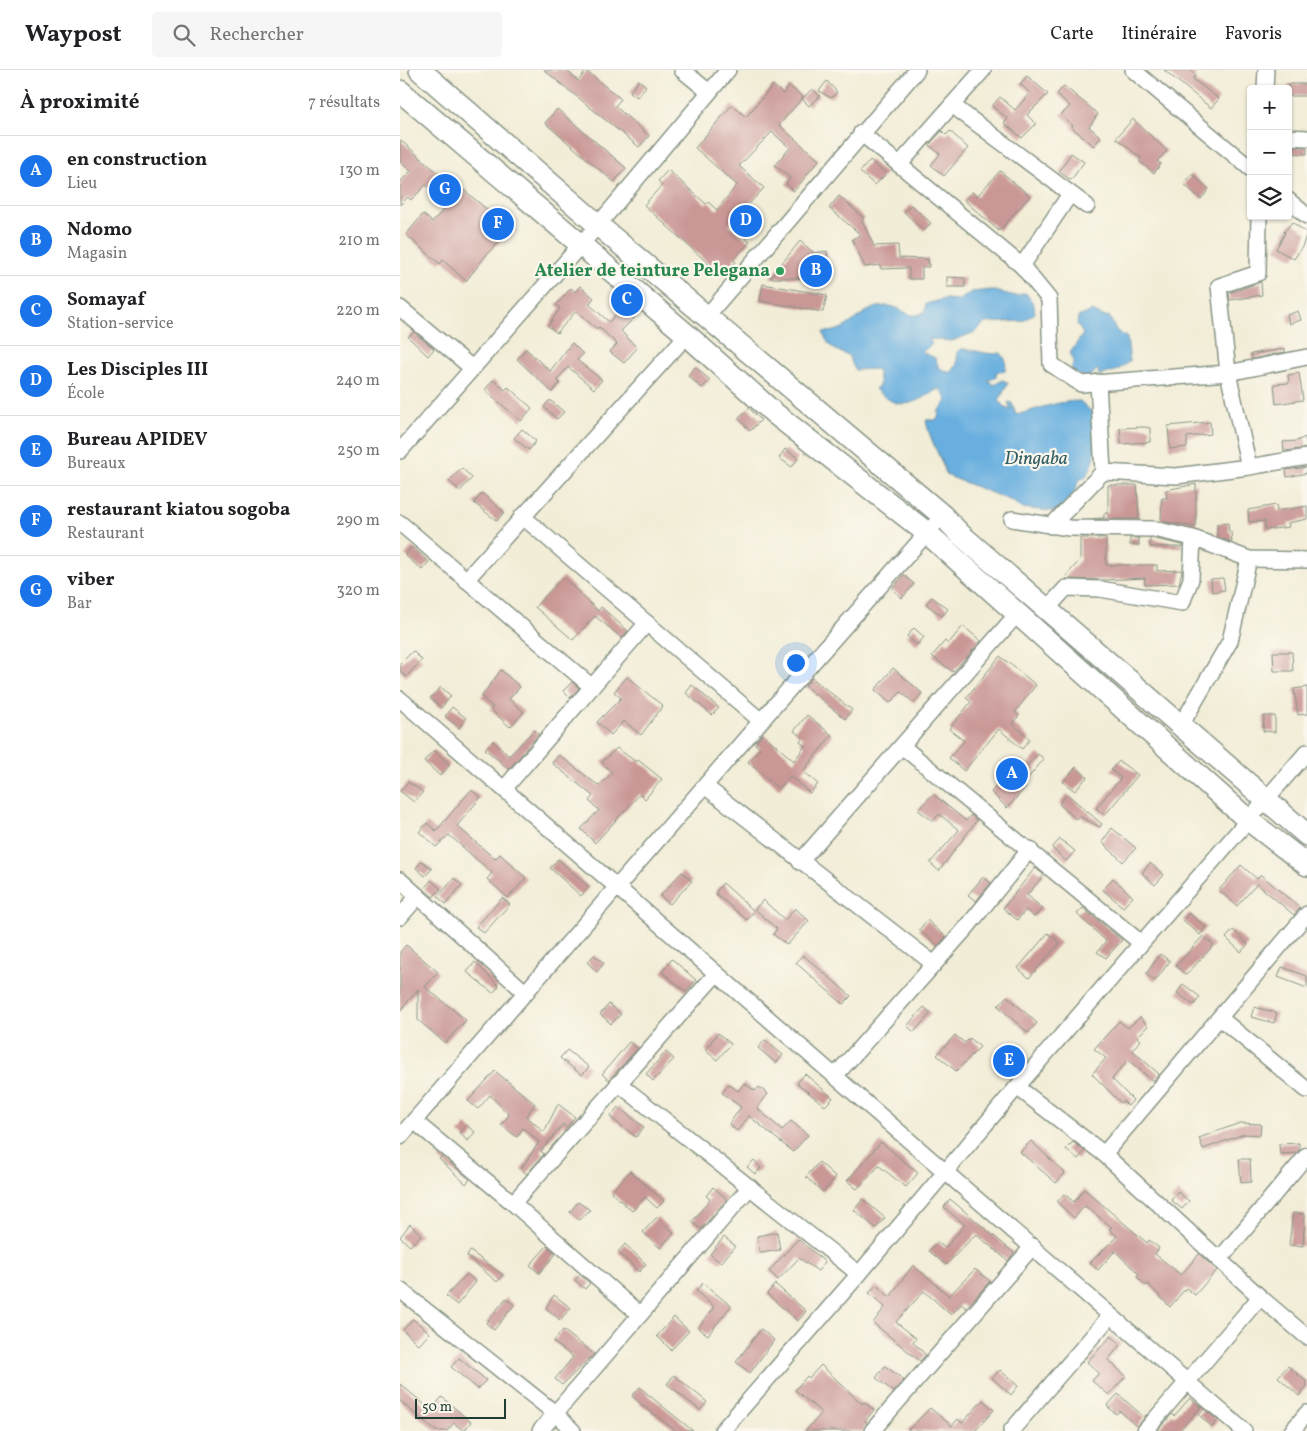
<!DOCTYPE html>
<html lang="fr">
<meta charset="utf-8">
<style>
body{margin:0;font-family:Vollkorn,serif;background:#f6f6f6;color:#202124}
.controls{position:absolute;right:15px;top:15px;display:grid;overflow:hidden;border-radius:5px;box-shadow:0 1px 4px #0004}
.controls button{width:45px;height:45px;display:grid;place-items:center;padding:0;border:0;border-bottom:1px solid #e0e0e0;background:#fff;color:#202124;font:25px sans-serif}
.scale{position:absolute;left:15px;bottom:12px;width:91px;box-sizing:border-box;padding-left:5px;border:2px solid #1f3d34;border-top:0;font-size:14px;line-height:18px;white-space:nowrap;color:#1f3d34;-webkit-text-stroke:4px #fbf7ec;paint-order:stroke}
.you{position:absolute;left:395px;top:592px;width:18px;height:18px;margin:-12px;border:4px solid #fff;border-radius:50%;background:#1a73e8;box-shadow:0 0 0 8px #1a73e833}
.badge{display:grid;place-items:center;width:32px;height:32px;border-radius:50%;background:#1a73e8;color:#fff;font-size:16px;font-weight:700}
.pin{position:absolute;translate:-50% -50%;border:2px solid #fff;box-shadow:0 1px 5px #0006}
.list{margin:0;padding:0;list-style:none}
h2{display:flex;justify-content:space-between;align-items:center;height:65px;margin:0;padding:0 20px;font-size:21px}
h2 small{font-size:16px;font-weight:400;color:#757577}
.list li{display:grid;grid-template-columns:32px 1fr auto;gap:15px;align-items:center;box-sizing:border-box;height:70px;padding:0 20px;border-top:1px solid #e0e0e0}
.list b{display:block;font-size:19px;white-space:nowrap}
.list p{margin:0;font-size:16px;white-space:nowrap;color:#757577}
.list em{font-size:16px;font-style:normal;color:#757577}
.icon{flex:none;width:28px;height:28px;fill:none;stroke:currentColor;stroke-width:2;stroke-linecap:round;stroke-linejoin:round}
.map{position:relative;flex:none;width:907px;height:1361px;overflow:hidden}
header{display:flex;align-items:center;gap:30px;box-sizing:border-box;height:70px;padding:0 25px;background:#fff;border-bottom:1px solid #e0e0e0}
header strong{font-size:24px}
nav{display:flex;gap:28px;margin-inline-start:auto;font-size:18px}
.search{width:350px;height:45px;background:#f6f6f6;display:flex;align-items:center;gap:12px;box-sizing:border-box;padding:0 18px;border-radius:5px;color:#757577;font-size:19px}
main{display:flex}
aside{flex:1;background:#fff}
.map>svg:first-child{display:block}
.water{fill:#68afdf;stroke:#44768a}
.building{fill:#c99796}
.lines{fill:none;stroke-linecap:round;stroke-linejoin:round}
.minor-casing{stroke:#889586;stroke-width:18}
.highway-casing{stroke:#889586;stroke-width:24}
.minor{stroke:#fff;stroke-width:15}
.highway{stroke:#fff;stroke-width:21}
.leisure-dot{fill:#2e9e5b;stroke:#fbf7ec;stroke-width:2}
.labels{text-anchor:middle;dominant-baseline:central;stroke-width:4.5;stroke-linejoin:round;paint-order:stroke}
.leisure-label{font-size:18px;font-weight:bold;fill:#27864d;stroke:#fbf7ec;text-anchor:end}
.water-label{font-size:19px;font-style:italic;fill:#355f67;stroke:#fbf7ec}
</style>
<header>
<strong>Waypost</strong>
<div class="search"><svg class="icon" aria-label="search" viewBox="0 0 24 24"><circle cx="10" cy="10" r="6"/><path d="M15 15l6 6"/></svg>Rechercher</div>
<nav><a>Carte</a><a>Itinéraire</a><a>Favoris</a></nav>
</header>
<main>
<aside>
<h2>À proximité<small>7 résultats</small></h2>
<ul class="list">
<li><span class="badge">A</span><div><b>en construction</b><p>Lieu</p></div><em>130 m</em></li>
<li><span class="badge">B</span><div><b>Ndomo</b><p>Magasin</p></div><em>210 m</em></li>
<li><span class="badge">C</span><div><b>Somayaf</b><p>Station-service</p></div><em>220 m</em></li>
<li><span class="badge">D</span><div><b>Les Disciples III</b><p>École</p></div><em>240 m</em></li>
<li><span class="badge">E</span><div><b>Bureau APIDEV</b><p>Bureaux</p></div><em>250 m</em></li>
<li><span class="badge">F</span><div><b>restaurant kiatou sogoba</b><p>Restaurant</p></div><em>290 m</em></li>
<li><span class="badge">G</span><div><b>viber</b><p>Bar</p></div><em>320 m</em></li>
</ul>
</aside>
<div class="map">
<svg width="907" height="1361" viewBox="0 0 907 1361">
<rect width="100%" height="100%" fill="#fbf7ec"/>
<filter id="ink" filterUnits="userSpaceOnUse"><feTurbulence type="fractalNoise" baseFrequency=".02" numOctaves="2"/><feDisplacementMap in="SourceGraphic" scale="10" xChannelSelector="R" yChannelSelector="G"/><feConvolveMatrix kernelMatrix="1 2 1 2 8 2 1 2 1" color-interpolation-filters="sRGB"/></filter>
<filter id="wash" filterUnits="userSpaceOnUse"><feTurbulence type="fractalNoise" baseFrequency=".0096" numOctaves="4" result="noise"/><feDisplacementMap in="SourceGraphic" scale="20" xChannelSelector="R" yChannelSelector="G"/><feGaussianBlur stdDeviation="1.12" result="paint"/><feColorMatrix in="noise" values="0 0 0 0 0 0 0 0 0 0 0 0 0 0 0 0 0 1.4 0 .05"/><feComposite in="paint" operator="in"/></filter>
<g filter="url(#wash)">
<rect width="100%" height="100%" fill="#f2edd7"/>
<!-- water -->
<g class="water">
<path d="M 591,220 L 616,226 L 626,223 L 634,235 L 635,243 L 623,251 L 585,253 L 575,262 L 552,271 L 529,269 L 532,274 L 522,282 L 535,288 L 539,298 L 551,303 L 557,294 L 557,282 L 561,279 C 575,279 588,286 601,283 L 606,291 L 605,301 L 596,302 L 596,308 L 588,310 L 594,315 L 603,310 L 608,313 L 599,331 L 605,338 L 611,340 L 608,332 L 612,333 L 616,345 C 638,339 657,331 680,331 L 694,344 C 691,374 703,381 685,408 L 680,409 L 674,423 L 660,442 L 621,438 L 612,431 L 546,405 C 541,386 529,370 526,350 L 536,350 L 539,346 L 538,342 L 547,331 L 540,318 C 513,333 502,344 475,319 L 480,315 L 477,299 L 455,300 L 448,285 C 434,281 427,275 423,262 C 453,263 457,237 486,236 C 502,235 510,253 525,241 L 526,234 L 544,229 L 560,230 L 571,222 Z"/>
<polygon points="692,241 705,247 709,246 716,260 727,268 730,291 718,300 699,306 698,299 688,308 676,304 671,299 674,291 670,283 683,264 677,254 678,247"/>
</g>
<g id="blocks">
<!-- building -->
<g class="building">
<polygon points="144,0 166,0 178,11 186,1 221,29 215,36 249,66 239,77"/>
<polygon points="764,0 790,0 796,5 793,9 819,29 811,38"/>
<polygon points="627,6 648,24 627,45 636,54 622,68 604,53 608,49 592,36 600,27 615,40 630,23 620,14"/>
<polygon points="239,10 246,16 237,27 230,22"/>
<polygon points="427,11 437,22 431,28 419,21"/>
<rect x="888" y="14" width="19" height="12"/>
<polygon points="373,15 383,24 389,16 403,27 379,55 419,90 394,121 386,114 390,108 375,95 390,78 372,62 339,96 364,118 329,155 350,172 333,190 336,192 323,207 244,135 262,115 258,111 268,100 306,134 308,132 317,140 337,115 295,78 332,35 346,47"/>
<polygon points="664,16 698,44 689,57 701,67 694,76 671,57 673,56 661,45 670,36 657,24"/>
<polygon points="412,19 420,26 409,36 402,29"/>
<polygon points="157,39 226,98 214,112 145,53"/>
<polygon points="733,49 767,81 757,91 761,94 754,103 739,91 741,88 716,68"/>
<polygon points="542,61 546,65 550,61 568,78 544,106 531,95 540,84 529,75"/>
<polygon points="0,70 61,123 64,120 90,142 87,144 109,163 88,183 66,211 43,190 40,194 6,165 23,144 32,152 48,135 26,115 11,130 8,127 0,135 0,112 11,101 0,92"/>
<polygon points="888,76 907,77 907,84 888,83"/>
<polygon points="671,83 684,92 671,110 659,102"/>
<polygon points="470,90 486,104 475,115 460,102"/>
<polygon points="600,101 630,126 599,161 564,130 572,122 577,126"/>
<polygon points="792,104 809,119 801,129 784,114"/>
<polygon points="439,126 464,148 462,151 474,176 498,175 499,188 528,189 529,197 522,197 522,209 509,209 509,198 481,199 480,195 465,197 452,169 461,165 429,138"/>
<polygon points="511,135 531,153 524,161 504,142"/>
<polygon points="892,152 907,163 902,177 894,189 876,179 885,163 884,162"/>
<polygon points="400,171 414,183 427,181 429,208 370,208"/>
<polygon points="547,207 565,208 565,217 547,217"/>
<polygon points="861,212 862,225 830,230 829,223"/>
<polygon points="363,214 427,225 423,242 360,231"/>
<polygon points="180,216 194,228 189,234 209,252 227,233 238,244 221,261 237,278 224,293 210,282 217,274 199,257 197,259 176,241 157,263 148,256 160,238 156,235 171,218 175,222"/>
<polygon points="898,241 901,250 889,254 887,245"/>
<polygon points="14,262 34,279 28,286 8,267"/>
<polygon points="172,273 183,284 177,290 202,310 194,319 168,297 157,310 160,313 152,322 117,289 126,279 150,301"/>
<polygon points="885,279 885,282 852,289 851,284"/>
<polygon points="295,297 310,310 302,318 288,306"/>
<polygon points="899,303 903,330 876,334 874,314 889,313 888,305"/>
<polygon points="93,310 105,320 108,317 132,338 121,351 85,320"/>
<polygon points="150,330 164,342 157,349 144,337"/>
<polygon points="349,338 361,350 350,361 338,348"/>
<polygon points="810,352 811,364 787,367 787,377 770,379 768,356"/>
<polygon points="744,357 750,358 750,372 721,374 720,358"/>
<polygon points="122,359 136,371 129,380 114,368"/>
<polygon points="905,367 907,378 884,381 883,372 897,371"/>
<polygon points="385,379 398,388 392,397 379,388"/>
<polygon points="907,397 907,403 887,407 886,400"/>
<polygon points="62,398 72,408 60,421 49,411"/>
<polygon points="796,414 796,457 761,451 762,428 767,428 766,420"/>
<polygon points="708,415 737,415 739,449 690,449 704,448 704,443 708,443"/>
<polygon points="82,423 104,442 97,451 74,433"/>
<polygon points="876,435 877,441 907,436 907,449 888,453 889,457 865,460 865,451 849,452 848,440"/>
<polygon points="828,453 829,462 831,462 832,472 817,467 817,454"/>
<polygon points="680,468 706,468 706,495 757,495 757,501 782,500 779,514 745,515 745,508 704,510 667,509 665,507 680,490"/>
<rect x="730" y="468" width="9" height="7"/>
<polygon points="750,468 783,475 783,477 750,477"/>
<polygon points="12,477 29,492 22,500 5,485"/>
<polygon points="504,505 514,514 502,528 492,519"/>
<polygon points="163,507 198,541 201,537 228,561 222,568 195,546 173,570 135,537"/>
<polygon points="823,508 825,520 812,522 811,509"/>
<polygon points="532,527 548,539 542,546 526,534"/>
<polygon points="563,556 581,571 553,602 532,586 545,571 548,574"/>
<polygon points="514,558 524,567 517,575 507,566"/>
<polygon points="13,581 22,590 6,607 0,601 0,594"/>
<polygon points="873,582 892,582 893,601 874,601"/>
<polygon points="600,586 636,615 615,642 619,646 612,653 630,669 622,679 599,659 564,701 549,688 564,671 549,659 571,632 566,628"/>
<polygon points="493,598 522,623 514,633 501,622 490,633 475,620"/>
<polygon points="101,600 120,617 109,629 124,642 110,657 90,639 93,637 81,627"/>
<polygon points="227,607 263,636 241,665 224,651 211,665 197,652 221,628 214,622"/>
<polygon points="412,608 452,640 445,649 405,616"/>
<polygon points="172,612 179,618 170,628 163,621"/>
<polygon points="292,615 319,638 312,645 286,623"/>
<polygon points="41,617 51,626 41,638 30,628"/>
<polygon points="907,617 907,644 898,645 894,619"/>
<polygon points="52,637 66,648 59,658 45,646"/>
<polygon points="407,645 432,665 403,701 418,714 410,723 390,706 379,719 348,692 360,678 355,674 363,664 394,691 405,676 400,672 403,668 394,661"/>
<polygon points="864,646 875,646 875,662 863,661"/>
<polygon points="134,660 139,664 109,699 85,679 93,671 109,686"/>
<polygon points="217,678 236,692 238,690 262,709 245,729 240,724 195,773 181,759 199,740 189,731 193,726 152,693 159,685 199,716 212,703 202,692"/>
<polygon points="34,680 50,695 40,706 24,691"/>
<polygon points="638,684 644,689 622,715 626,717 607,738 591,722 610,700 617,706"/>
<polygon points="719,691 738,705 705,745 696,738 721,708 711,700"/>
<polygon points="676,697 687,707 675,721 663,712"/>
<polygon points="8,712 23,722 14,732 0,721"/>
<polygon points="71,720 81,727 57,756 95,789 100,784 126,808 108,828 87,809 92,803 49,765 36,777 19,762 27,753 36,761"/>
<polygon points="533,724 566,751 571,745 577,750 539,801 530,793 559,760 539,744 533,751 518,740"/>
<polygon points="667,724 702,754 700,757 679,746 676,749 659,734"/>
<polygon points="712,758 736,778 723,792 702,772"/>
<polygon points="660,769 675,781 666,791 652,778"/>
<polygon points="158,789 189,817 181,826 150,798"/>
<polygon points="22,791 32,799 25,806 16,798"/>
<polygon points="750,793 764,805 755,815 742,803"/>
<polygon points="841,795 857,809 861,805 900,838 894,845 857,814 837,836 819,820"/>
<polygon points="635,798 644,805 627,825 643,839 634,847 626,840 617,850 603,838"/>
<polygon points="282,802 292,811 270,834 260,826"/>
<polygon points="583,807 591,813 576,831 568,825"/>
<polygon points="54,808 62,815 46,834 38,827"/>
<polygon points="713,808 733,827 723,837 703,820"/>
<polygon points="31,810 41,819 33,827 24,819"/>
<polygon points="323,813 354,841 347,850 316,824 316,821"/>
<polygon points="102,828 110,834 84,863 76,857"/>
<polygon points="363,830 385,850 395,838 409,851 387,875 373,864 377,859 355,839"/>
<polygon points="683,838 722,870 706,888 697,882 706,871 677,844"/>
<polygon points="789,843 806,857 800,865 783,850"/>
<polygon points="527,850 546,867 538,876 519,860"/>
<polygon points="833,860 848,874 841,882 826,868"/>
<polygon points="648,863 660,873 629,908 618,898"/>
<polygon points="803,866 814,875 786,905 776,896"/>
<polygon points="6,875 38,902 25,917 66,950 45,973 18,950 18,919 0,941 0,882"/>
<polygon points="760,884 770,891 755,911 746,904"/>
<polygon points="194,885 204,893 197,902 187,892"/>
<polygon points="403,885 451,926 443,934 396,893"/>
<polygon points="272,889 296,910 286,922 262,902"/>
<polygon points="75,892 99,916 93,923 67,902"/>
<polygon points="882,897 907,906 907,918 878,907"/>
<polygon points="783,914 800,927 794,935 777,923"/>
<polygon points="607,926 637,953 628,963 598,936"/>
<polygon points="209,934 221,944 211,954 200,944"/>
<polygon points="524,937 531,943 514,962 507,956"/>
<polygon points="854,937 877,943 874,953 851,947"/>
<polygon points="740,947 748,956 737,967 741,970 732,980 759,1004 753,1011 728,990 712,1009 733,1030 728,1036 723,1031 721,1033 692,1004 706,988 694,979 719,951 728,958"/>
<polygon points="318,963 331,974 317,990 305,980"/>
<polygon points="555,965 565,973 570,968 580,977 556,1001 537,985"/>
<polygon points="365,970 383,985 376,993 358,978"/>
<polygon points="229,972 238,978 209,1010 202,1004"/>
<polygon points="167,980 189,997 182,1005 160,988"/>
<polygon points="266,982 274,989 253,1011 246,1004"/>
<polygon points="95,1001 135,1034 126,1046 144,1062 158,1034 175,1047 166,1058 163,1054 141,1081 144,1084 127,1104 121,1099 139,1072 123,1058 117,1067 101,1055 109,1045 90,1025 78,1039 68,1031"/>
<polygon points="405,1004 433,1028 425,1036 397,1013"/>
<polygon points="344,1013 355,1021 359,1017 368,1024 357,1038 382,1060 391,1051 408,1065 393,1082 349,1046 337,1061 329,1054 341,1037 322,1023 329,1014 338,1021"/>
<polygon points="218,1037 244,1057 236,1067 210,1047"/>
<polygon points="840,1053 861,1054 860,1065 844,1064 803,1079 799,1068"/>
<polygon points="66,1055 75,1062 68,1071 59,1063"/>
<polygon points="631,1071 665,1103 656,1113 620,1082"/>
<polygon points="481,1072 518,1103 506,1117 479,1096 457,1119 447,1111"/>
<polygon points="673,1072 685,1081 678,1089 666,1079"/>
<polygon points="899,1073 899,1080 897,1083 880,1084 879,1074"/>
<polygon points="42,1086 70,1109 66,1114 39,1089"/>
<polygon points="839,1089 850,1089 851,1112 841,1113"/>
<polygon points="354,1090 361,1098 355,1104 347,1097"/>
<polygon points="419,1092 436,1107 423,1122 406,1107"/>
<polygon points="230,1101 264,1131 257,1138 245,1127 232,1141 211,1122"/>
<polygon points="313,1117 327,1129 301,1159 292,1152 310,1129 306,1126"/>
<polygon points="684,1119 747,1173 749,1170 759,1178 755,1184 781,1205 799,1184 817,1200 795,1225 786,1218 770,1237 748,1214 746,1216 737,1207 739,1204 736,1201 715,1181 698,1200 690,1193 717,1166 709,1159 712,1157 685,1136 674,1148 657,1132 664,1124 674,1132"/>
<polygon points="778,1122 789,1131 782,1139 771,1130"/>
<polygon points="463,1129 485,1148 476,1158 454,1140"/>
<polygon points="550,1129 614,1183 608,1191 576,1164 546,1195 529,1181 537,1172 545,1178 565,1155 544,1137"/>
<polygon points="178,1132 190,1140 179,1150 170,1142"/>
<polygon points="893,1143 905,1144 903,1176 889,1175"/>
<polygon points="257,1147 274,1163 260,1178 243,1162"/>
<polygon points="10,1154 21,1165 10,1176 0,1167"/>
<polygon points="377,1162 380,1180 360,1183 357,1166"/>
<polygon points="324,1167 335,1176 321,1193 310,1184"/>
<polygon points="398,1169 425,1192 418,1201 399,1188 378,1210 369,1201"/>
<polygon points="225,1174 246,1194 239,1202 218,1182"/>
<polygon points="147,1176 156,1184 139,1203 130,1195"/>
<polygon points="70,1181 103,1205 97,1212 67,1186"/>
<polygon points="513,1195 549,1226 575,1199 590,1211 566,1238 561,1234 551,1245 524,1221 496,1252 516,1268 513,1272 526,1285 520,1291 473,1253 485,1237 469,1223 476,1215 490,1227"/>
<polygon points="67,1204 76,1212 57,1235 46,1226"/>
<polygon points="180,1205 190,1213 185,1219 175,1210"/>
<polygon points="303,1213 331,1236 308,1265 298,1258 314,1237 296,1221"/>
<polygon points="375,1214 406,1241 398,1251 367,1224"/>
<polygon points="154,1225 171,1238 160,1250 146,1238"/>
<polygon points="106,1228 114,1235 94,1260 86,1253"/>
<polygon points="274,1247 289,1261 271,1280 257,1266"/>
<polygon points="13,1249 30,1263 19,1275 3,1260"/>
<polygon points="361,1259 374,1270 350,1303 336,1292"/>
<polygon points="163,1260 194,1284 162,1315 155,1309 173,1287 153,1272"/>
<polygon points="711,1266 721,1274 708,1290 726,1306 709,1325 692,1311 699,1303 687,1292"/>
<polygon points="59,1288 86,1310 78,1319 51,1297"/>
<polygon points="421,1295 462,1334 464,1332 474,1340 465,1351 467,1353 463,1361 405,1361 422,1343 395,1320 407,1306 409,1308"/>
<polygon points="485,1296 504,1310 494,1322 476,1308"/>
<polygon points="888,1296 907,1312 907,1317 899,1326 878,1307"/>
<polygon points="600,1300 618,1316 611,1325 592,1308"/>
<polygon points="274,1305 307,1332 300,1340 267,1314"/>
<polygon points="0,1314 31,1340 42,1327 71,1352 64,1361 54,1353 47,1361 36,1361 0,1331"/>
<polygon points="240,1317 250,1326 293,1361 276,1361 242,1335 232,1326"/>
<polygon points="718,1324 744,1347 747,1344 737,1357 720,1341 716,1344 707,1336"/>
<polygon points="790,1328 801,1337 779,1361 757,1361 772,1344 774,1346"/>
<polygon points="583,1330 594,1340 575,1361 507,1361 530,1338 552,1356 558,1349 562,1353"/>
<polygon points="804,1339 818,1350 812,1357 799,1345"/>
</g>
</g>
</g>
<g filter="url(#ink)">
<use href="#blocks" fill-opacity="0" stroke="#889586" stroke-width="1"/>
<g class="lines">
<defs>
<g id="minor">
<polyline points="282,0 309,22"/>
<polyline points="733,0 851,99"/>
<polyline points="865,19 866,0"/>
<polyline points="552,35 687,136"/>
<polyline points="461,63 622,196"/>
<polyline points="888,67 907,68"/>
<polyline points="499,95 583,0"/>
<polyline points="670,124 622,196 649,229 651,294 681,314 828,303 907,287"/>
<polyline points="888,130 907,146"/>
<polyline points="0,238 72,298"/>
<polyline points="306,247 517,0"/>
<polyline points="0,381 198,155 328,0"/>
<polyline points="849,397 828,303 819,216 858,203 859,146"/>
<polyline points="703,402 776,406 849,397 907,387"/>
<polyline points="122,446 361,651"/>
<polyline points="612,449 669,458 754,459 793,468 849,489 907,490"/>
<polyline points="0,453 192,617"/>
<polyline points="651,456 703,402 698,312"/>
<polyline points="66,510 287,265"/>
<polyline points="647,539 666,518 700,519 782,533 791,509 793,468"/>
<polyline points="0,629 844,1361"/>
<polyline points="780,657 830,571 849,489"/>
<polyline points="503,677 741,873"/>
<polyline points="306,717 534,894"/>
<polyline points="104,719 247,553"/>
<polyline points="400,792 618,543"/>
<polyline points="0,810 126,923"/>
<polyline points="0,847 18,826"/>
<polyline points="820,948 907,1020"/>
<polyline points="435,1006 568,856 630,779"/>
<polyline points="218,1013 459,1204"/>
<polyline points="617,1017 704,1084 860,1227 907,1267"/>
<polyline points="14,1051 113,1133 239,1244"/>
<polyline points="0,1067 361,651 533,456"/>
<polyline points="704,1084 907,844"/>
<polyline points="113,1133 316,904"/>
<polyline points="819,1190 907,1085"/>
<polyline points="0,1220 156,1344 173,1361"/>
<polyline points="140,1361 350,1117"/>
<polyline points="322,1361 459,1204 617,1017 907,682"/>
<polyline points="472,1361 633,1176"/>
<polyline points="611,1361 710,1246"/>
<polyline points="745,1361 860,1227"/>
<polyline points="892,1361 907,1343"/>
</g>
<g id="highway">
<polyline points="20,0 198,155 543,446 560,464 907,765"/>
<polyline points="0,21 287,265 374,343 527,463 847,749 907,795"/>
</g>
</defs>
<!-- minor casing -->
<use href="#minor" class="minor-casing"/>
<!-- highway casing -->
<use href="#highway" class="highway-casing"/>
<!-- minor -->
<use href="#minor" class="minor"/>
<!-- highway -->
<use href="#highway" class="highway"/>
</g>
</g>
<!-- markers -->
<circle class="leisure-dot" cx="380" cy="201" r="5"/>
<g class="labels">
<!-- leisure labels -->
<g class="leisure-label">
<text x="370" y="201">Atelier de teinture Pelegana</text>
</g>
<!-- water labels -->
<g class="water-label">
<text x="636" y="389">Dingaba</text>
</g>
</g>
</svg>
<div class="controls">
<button>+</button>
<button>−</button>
<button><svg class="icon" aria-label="layers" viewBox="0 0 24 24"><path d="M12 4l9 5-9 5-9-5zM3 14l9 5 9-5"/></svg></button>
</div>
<div class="scale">50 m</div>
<div class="you"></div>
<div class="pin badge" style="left:612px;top:704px">A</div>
<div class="pin badge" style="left:416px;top:201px">B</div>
<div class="pin badge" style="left:227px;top:230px">C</div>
<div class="pin badge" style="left:346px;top:151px">D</div>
<div class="pin badge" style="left:609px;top:991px">E</div>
<div class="pin badge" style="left:98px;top:154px">F</div>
<div class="pin badge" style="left:45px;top:120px">G</div>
</div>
</main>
